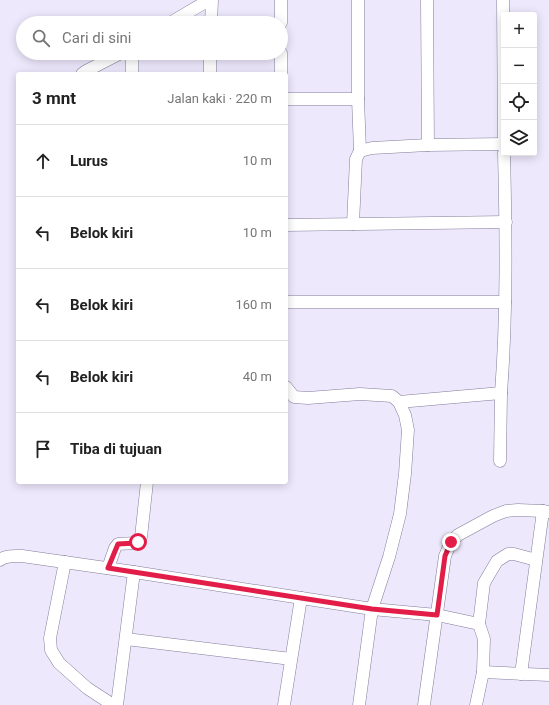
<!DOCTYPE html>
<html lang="id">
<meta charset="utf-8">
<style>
body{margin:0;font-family:Roboto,sans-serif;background:#f6f6f6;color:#222}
.controls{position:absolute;right:12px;top:12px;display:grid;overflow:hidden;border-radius:4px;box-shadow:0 2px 10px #0003}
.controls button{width:36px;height:36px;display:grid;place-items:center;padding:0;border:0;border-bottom:1px solid #e0e0e0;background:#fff;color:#222;font:20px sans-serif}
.stop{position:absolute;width:12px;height:12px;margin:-9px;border:3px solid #e11d48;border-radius:50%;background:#fff}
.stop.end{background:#e11d48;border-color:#fff;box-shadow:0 1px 4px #0008}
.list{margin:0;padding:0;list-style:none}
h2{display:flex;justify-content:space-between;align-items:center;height:52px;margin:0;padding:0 16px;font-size:17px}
h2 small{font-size:13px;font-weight:400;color:#767676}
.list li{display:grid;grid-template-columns:26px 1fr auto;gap:12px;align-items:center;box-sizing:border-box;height:72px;padding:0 16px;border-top:1px solid #e0e0e0}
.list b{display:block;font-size:15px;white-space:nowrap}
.list em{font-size:13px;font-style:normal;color:#767676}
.icon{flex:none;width:22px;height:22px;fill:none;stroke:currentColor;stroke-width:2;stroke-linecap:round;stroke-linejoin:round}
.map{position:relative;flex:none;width:549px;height:705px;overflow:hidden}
.search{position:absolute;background:#fff;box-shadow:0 2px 10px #0003;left:16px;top:16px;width:272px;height:44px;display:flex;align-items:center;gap:10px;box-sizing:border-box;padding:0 14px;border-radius:22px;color:#767676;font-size:15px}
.panel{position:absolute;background:#fff;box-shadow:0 2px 10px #0003;left:16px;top:72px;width:272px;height:412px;border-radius:4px}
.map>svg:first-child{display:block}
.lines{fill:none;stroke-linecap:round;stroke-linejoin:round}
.minor-casing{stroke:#847d99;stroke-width:13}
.minor{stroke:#fff;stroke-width:12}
.route{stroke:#e11d48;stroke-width:5}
</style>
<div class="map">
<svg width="549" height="705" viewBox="0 0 549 705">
<rect width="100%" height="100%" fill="#ede8fc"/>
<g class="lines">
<defs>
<g id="minor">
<polyline points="358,0 358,99 360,151"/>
<polyline points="427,0 428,145"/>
<polyline points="503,0 504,147"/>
<polyline points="170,23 209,0"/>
<polyline points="211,23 212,0"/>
<polyline points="281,23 281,0"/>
<polyline points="132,53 132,74"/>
<polyline points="82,74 86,71 121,53"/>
<polyline points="210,74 210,53"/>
<polyline points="281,74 281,53"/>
<polyline points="286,99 358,99"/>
<polyline points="353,224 356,159 360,151 372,148 428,145 504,144"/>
<polyline points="286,225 506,222"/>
<polyline points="286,302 505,302"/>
<polyline points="286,387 294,397 308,398 360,394 392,396 399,402 405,415 408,430 405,474 400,514 389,557 372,609 359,705"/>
<path d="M 399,402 L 501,393 C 507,313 506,233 504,153"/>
<polyline points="500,461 501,393"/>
<path d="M 0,560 C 6,555 14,556 22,556 L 134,572 L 372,609 L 437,615 L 479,624"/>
<polyline points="65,562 50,638 51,650 59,663 87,688 113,705"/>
<polyline points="108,568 115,548 118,544 136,543 141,537 147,482"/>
<polyline points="126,639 291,659"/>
<polyline points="483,672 549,675"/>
<polyline points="521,674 543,511"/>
<polyline points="117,705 134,572"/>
<polyline points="284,705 301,598"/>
<polyline points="424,705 445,556 451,542 458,535 493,516 506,511 518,510 543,511 549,512"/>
<polyline points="476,705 483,672 484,639 479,624 484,583 497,561 508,554 514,554 536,560"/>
</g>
</defs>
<!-- minor casing -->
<use href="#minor" class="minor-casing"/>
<!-- minor -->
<use href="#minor" class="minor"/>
</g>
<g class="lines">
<!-- route -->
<polyline class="route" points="138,542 136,543 118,544 108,568 372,609 437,615 445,556 451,542"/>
</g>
</svg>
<div class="controls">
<button>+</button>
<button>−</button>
<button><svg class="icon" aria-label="locate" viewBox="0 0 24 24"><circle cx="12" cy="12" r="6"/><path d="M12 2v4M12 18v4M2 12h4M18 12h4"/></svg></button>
<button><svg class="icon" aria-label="layers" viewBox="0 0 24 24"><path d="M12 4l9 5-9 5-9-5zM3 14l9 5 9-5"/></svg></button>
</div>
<div class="stop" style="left:138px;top:542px"></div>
<div class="stop end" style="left:451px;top:542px"></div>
<div class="search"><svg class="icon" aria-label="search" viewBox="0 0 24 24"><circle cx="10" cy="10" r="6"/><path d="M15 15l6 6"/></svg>Cari di sini</div>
<section class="panel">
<h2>3 mnt<small>Jalan kaki · 220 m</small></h2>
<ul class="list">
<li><svg class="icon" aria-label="ahead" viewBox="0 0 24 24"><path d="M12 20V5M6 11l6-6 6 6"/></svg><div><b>Lurus</b></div><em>10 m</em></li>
<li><svg class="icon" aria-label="left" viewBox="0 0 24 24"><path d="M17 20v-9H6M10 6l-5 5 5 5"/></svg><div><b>Belok kiri</b></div><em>10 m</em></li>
<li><svg class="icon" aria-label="left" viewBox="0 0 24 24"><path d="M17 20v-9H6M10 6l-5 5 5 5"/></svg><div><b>Belok kiri</b></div><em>160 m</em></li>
<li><svg class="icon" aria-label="left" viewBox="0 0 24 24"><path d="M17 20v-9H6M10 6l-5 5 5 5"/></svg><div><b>Belok kiri</b></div><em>40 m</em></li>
<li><svg class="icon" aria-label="arrive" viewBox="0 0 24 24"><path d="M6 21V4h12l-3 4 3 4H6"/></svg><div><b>Tiba di tujuan</b></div></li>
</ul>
</section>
</div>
